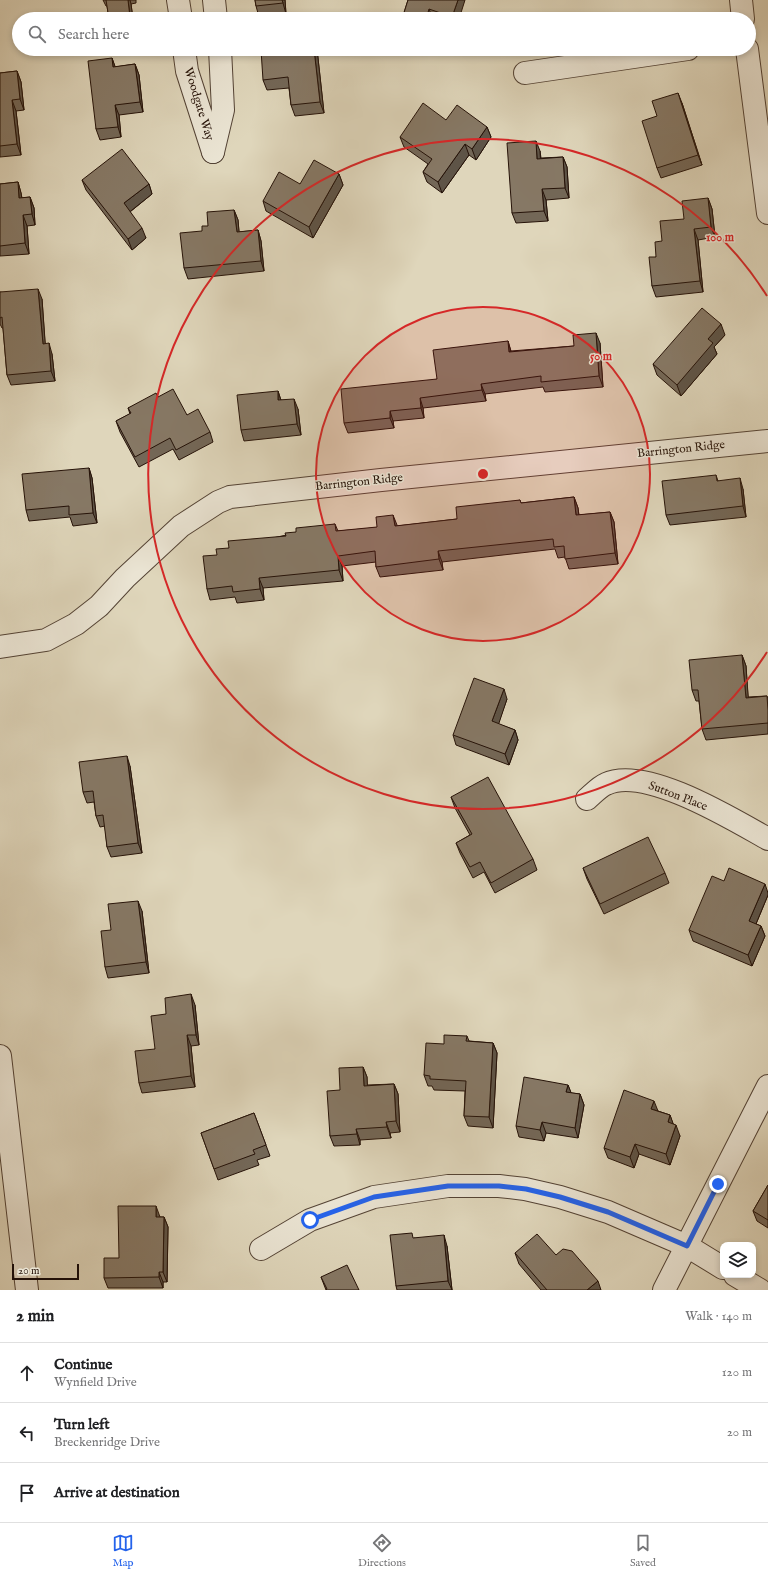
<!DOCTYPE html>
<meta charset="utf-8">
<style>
body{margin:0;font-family:"IM FELL English",serif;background:#f6f6f6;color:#202124}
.controls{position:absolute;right:12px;bottom:12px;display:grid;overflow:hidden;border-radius:8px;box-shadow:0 2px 6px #0003}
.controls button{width:36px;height:36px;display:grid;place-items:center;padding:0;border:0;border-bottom:1px solid #e0e0e0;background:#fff;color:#202124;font:20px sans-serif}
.scale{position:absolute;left:12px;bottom:10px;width:67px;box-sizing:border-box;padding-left:4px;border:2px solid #251208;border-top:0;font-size:11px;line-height:14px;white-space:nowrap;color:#251208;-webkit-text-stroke:3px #eae4d3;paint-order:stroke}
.stop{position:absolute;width:12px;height:12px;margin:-9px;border:3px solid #2563eb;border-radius:50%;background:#fff}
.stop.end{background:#2563eb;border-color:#fff;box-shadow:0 1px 4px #0008}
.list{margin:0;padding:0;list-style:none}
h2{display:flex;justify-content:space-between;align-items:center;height:52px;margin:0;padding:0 16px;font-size:17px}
h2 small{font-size:13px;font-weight:400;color:#757577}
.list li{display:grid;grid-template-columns:26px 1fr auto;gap:12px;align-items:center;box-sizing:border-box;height:60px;padding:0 16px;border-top:1px solid #e0e0e0}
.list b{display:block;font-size:15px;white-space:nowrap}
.list p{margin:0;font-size:13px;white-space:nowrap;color:#757577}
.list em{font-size:13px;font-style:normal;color:#757577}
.icon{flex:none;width:22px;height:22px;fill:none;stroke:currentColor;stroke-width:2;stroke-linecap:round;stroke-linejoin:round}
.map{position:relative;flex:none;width:768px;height:1290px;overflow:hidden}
.search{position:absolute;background:#fff;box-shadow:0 2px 6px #0003;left:12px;right:12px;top:12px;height:44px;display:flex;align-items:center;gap:10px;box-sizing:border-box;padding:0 14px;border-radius:22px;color:#757577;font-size:15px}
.sheet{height:232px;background:#fff}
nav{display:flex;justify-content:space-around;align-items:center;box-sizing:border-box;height:56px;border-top:1px solid #e0e0e0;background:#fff;font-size:11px;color:#757577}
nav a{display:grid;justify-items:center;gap:2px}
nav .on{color:#2563eb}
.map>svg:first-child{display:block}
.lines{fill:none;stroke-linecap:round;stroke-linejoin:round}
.minor-casing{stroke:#544335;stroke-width:24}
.minor{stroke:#eae4d3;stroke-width:22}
.wall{fill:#736757;stroke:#251208}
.shaded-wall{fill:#5e5447;stroke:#251208}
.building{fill:#867865;stroke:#251208}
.route{stroke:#2563eb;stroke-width:5}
.ring{fill:none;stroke:#d62828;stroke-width:2}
.labels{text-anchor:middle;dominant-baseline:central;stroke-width:3;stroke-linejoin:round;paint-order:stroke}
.street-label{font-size:12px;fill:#251208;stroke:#eae4d3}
.centre{fill:#d62828;stroke:#eae4d3;stroke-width:2}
.ring-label{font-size:12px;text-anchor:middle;font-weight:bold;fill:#d62828;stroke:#eae4d3;stroke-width:3;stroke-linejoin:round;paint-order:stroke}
</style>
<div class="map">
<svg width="768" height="1290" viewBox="0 0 768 1290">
<rect width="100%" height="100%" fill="#dfd6bb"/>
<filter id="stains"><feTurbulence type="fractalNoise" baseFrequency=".005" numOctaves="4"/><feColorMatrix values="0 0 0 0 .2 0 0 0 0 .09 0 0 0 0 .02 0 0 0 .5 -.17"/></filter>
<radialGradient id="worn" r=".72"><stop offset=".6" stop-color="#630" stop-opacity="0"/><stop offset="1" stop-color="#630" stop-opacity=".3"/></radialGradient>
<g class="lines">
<defs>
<g id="minor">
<polyline points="178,0 181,19"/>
<polyline points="214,0 216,19"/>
<polyline points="741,0 743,19"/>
<polyline points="184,49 187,71 213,152"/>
<polyline points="747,49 768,213"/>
<polyline points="525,73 688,49"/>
<polyline points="213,152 223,110 220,49"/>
<polyline points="0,647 46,640 76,624 99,606 125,578 181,526 218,502 230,497 381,480 768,441"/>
<path d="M 587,799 C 593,794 599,787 606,784 C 645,765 734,820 768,839"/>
<polyline points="0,1056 27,1290"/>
<polyline points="261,1249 310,1220 374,1197 448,1186 499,1186 525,1189 560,1197 608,1212 687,1246 723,1268"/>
<polyline points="735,1275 760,1290"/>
<polyline points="664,1290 768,1086"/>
</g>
</defs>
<!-- minor casing -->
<use href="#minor" class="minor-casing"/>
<!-- minor -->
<use href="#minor" class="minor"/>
</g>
<!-- wall -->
<g class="wall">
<polygon points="103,0 136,0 136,3 131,4 133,19 109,19 107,6 106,6"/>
<polygon points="255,0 285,0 286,14 259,17 256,6"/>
<polygon points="408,0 459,19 402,19"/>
<polygon points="317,49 324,113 295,116 291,105 289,88 267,90 263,80"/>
<polygon points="112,58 115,67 135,64 139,75 143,112 119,115 121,137 100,140 96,129"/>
<polygon points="17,71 21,82 24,110 16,111 21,155 0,157 0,73"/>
<polygon points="682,103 702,165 661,178 657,168 657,116"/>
<polygon points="446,120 487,127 491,137 476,160 469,155 442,193 427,182 423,172 428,164 404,147 400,137"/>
<polygon points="540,151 541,158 563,157 567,167 569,198 546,200 548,221 516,223 512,213"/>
<polygon points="339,174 343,185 313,238 266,211 263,201 300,184"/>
<polygon points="82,180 149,184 152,194 130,212 146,238 132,250 86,190"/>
<polygon points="18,182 21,193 22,198 30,197 34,208 35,225 27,226 29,254 0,256 0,184"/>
<polygon points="708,198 712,209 715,237 698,240 703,292 656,297 652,286 656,257 662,241 684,219"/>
<polygon points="234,210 238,220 239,232 258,230 261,241 264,271 188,279 184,268 202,231 208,226"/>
<polygon points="0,292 42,299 45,343 52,354 55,381 11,385 7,375 3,328 2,328 0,324"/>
<polygon points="725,335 714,347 717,354 681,396 657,375 653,364"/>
<polygon points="508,341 511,351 574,346 600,343 603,387 545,392 543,387 485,394 486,401 423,408 424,418 393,421 394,428 348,433 344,423 437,379"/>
<polygon points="278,391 281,400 298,409 301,435 244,441 241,430"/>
<polygon points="158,397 187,415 210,432 213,442 179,460 173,449 139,467 120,432 116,421 130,414 128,408"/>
<polygon points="89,468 92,478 97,523 73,526 70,517 29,521 26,510"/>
<polygon points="716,475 718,481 743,489 746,517 670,525 666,515"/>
<polygon points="574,497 578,508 579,515 610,512 614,522 618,564 569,569 565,557 558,558 555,549 442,562 443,570 380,577 376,567 376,562 342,566 343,581 263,588 264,600 237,603 235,597 210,600 207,589 217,555 229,548 335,524 338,531 397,526 457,519 520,500 521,503"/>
<polygon points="742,655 746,666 748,697 767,696 768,699 768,734 706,740 702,729 699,701 696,701 692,690"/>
<polygon points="507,699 498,724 515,730 518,740 509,765 456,745 453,735"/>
<polygon points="130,766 142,853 111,857 107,847 105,826 100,827 96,816 94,802 87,803 83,792"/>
<polygon points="451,797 533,859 537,870 495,893 484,872 473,878 460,853 456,843 470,835 455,808"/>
<polygon points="583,868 665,873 669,883 604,914 587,879"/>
<polygon points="724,881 768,893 768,895 756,924 761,926 765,936 752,966 693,941 689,930"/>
<polygon points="142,911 149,973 108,978 105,967 111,930"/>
<polygon points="195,1005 199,1045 191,1046 195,1087 142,1093 139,1083 155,1049 166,1014"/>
<polygon points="467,1036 469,1041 493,1043 497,1053 493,1128 468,1126 464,1116 465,1091 434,1090 432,1086 428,1086 424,1075 444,1044"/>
<polygon points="363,1067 367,1077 367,1085 394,1084 398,1094 400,1132 390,1133 391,1138 360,1140 360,1145 334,1146 330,1136 340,1090"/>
<polygon points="568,1085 571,1093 580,1094 584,1105 578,1138 546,1133 544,1141 519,1137 516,1126"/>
<polygon points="658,1111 670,1115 673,1124 680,1136 670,1165 639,1154 634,1168 608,1158 604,1148"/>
<polygon points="254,1113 270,1156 257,1160 259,1165 218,1180 201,1133"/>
<polygon points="768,1185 768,1228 757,1221 753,1211"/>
<polygon points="160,1217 164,1217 168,1227 167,1282 163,1282 163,1288 108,1288 104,1278 119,1258"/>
<polygon points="414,1238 447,1246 452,1290 397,1290 396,1286"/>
<polygon points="515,1253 556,1255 601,1290 541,1290 519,1264"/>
<polygon points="321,1277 359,1290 326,1290"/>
</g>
<!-- shaded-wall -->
<g class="shaded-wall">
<polygon points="128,0 130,0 131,4 133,19 131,19 130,17"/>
<polygon points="282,0 285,0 286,14 283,3"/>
<polygon points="458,0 465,0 459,19 452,19 452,17"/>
<polygon points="429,9 433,19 426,19"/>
<polygon points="314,49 317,49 324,113 320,102"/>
<polygon points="112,58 116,69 113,67"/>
<polygon points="135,64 139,75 143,112 140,102"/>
<polygon points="17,71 21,82 24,110 20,99"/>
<polygon points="678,93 682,103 702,165 698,155"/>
<polygon points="12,100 16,111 21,155 17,144"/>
<polygon points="115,105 119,115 121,137 118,127"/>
<polygon points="487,127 491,137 476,160 472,149"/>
<polygon points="536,141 540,151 541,169 537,159"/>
<polygon points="465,144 469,155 442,193 438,182"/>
<polygon points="563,157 567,167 569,198 565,188"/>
<polygon points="339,174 343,185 313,238 309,227"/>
<polygon points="18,182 21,193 23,209 19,198"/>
<polygon points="149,184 152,194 127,214 124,203"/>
<polygon points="542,189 546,200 548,221 544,211"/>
<polygon points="30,197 34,208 35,225 32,214"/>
<polygon points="708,198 712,209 715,237 711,227"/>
<polygon points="234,210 238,220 240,243 237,232"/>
<polygon points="23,215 27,226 29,254 25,243"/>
<polygon points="142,228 146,238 132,250 128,239"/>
<polygon points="694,229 698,240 703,292 700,281"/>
<polygon points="258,230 261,241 264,271 261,261"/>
<polygon points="38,289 42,299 46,354 43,344"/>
<polygon points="721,324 725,335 714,347 717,354 681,396 677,385 708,339"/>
<polygon points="596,333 600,343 603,387 599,376"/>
<polygon points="508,341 511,352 509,352"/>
<polygon points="49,343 52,354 55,381 51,371"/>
<polygon points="481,384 485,394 486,401 482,390"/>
<polygon points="278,391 281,401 278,400"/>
<polygon points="420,398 423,408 424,418 421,408"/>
<polygon points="294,399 298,409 301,435 297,424"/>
<polygon points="390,411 393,421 394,428 390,418"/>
<polygon points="89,468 92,478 97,523 93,513"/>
<polygon points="740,478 743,489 746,517 743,506"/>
<polygon points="574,497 578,508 580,526 576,515"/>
<polygon points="610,512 614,522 618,564 615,553"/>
<polygon points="393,515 397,525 399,536 395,526"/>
<polygon points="438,551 442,562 443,570 439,559"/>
<polygon points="338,556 342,566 343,581 339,570"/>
<polygon points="259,578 263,588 264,600 260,589"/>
<polygon points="742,655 746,666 749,708 746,698"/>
<polygon points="504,689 507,699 496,732 492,721"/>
<polygon points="515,730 518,740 509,765 505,754"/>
<polygon points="127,756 130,766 142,853 138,843"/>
<polygon points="765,884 768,893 768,895 753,931 749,921"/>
<polygon points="138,901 142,911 149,973 146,962"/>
<polygon points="761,926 765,936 752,966 748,955"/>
<polygon points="191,994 195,1005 199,1045 196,1035"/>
<polygon points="187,1035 191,1046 195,1087 191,1076"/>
<polygon points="493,1043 497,1053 493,1128 489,1117"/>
<polygon points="363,1067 367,1077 368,1096 364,1086"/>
<polygon points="394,1084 398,1094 400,1132 396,1121"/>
<polygon points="568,1085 572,1095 566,1092"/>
<polygon points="580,1094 584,1105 578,1138 575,1128"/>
<polygon points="654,1101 658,1111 651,1109"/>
<polygon points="670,1115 674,1126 668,1122"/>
<polygon points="386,1122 390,1133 391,1138 387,1127"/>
<polygon points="542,1122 546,1133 544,1141 540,1130"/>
<polygon points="676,1125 680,1136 670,1165 666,1154"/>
<polygon points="356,1129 360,1140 360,1145 357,1134"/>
<polygon points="635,1144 639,1154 634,1168 630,1157"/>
<polygon points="156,1206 160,1217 160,1227 156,1217"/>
<polygon points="164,1217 168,1227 167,1282 163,1272"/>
<polygon points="444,1235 447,1246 452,1290 448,1281"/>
<polygon points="159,1272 163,1282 163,1288 159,1277"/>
<polygon points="598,1281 601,1290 587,1290"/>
</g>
<!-- building -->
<g class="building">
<polygon points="106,0 128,0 130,17 109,19"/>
<polygon points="255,0 282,0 283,3 256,6"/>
<polygon points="408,0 458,0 452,17 429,9 426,19 402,19"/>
<polygon points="273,49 314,49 320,102 291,105 288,77 263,80 261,50"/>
<polygon points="112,58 113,67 135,64 140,102 115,105 118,127 96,129 88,61"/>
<polygon points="17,71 20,99 12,100 17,144 0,146 0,73"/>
<polygon points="678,93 698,155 657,168 642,121 657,116 652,101"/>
<polygon points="423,103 446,120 457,105 487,127 472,149 465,144 438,182 423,172 432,159 400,137"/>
<polygon points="536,141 537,159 563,157 565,188 542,189 544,211 512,213 507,143"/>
<polygon points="122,149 149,184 124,203 142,228 128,239 82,180"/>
<polygon points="314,160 339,174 309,227 263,201 279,172 300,184"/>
<polygon points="18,182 19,198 30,197 32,214 23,215 25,243 0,246 0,184"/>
<polygon points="708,198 711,227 694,229 700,281 652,286 649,257 656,257 655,242 662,241 660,221 684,219 682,201"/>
<polygon points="234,210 237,232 258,230 261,261 184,268 180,233 202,231 202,226 208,226 207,212"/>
<polygon points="38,289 43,344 49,343 51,371 7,375 2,317 0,318 0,292"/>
<polygon points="702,308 721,324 708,339 713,343 677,385 653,364"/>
<polygon points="596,333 599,376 541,382 541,376 481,384 482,390 420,398 421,408 390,411 390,418 344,423 341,389 437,379 433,350 508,341 509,352 574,346 573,335"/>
<polygon points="173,389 187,415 198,409 210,432 176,450 170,438 135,457 116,421 131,413 128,408 156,393 158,397"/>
<polygon points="278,391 278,400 294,399 297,424 241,430 237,395"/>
<polygon points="89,468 93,513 69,515 69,506 26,510 22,474"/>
<polygon points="716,475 717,481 740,478 743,506 666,515 662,481"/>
<polygon points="574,497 576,515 610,512 615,553 565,559 564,546 554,547 553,539 438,551 439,559 376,567 375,551 338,556 339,570 259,578 260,589 233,592 232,586 207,589 203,556 217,555 216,549 229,548 228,541 286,536 285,533 296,532 296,528 335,524 336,531 377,527 376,517 393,515 395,526 457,519 456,507 520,500 521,503"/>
<polygon points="742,655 746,698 767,696 768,710 768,723 702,729 698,690 692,690 689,660"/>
<polygon points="474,678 504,689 492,721 515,730 505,754 453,735"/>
<polygon points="127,756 138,843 107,847 103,815 96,816 93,791 83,792 79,762"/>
<polygon points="488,777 533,859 491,883 480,862 470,867 456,843 472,834 451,797"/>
<polygon points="648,837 665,873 600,904 583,868"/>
<polygon points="729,868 765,884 749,921 761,926 748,955 689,930 712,876 724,881"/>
<polygon points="138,901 146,962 105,967 101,931 111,930 108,904"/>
<polygon points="191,994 196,1035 187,1035 191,1076 139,1083 135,1051 155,1049 151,1016 166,1014 165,998"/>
<polygon points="444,1035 467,1036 466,1041 493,1043 489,1117 464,1116 466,1081 430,1079 430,1076 424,1075 426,1043 444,1044"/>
<polygon points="363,1067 364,1086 394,1084 396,1121 386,1122 387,1127 356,1129 357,1134 330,1136 327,1091 340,1090 339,1068"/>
<polygon points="524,1077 568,1085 566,1092 580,1094 575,1128 542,1122 540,1130 516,1126"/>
<polygon points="624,1090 654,1101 651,1109 670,1115 668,1122 676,1125 666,1154 635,1144 630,1157 604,1148"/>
<polygon points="254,1113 266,1145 253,1150 255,1154 214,1169 201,1133"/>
<polygon points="768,1185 768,1220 753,1211"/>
<polygon points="118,1206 156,1206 156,1217 164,1217 163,1272 159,1272 159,1277 104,1278 104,1258 119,1258"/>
<polygon points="412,1233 413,1238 444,1235 448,1281 396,1286 390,1235"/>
<polygon points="537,1234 556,1255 563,1249 572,1251 598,1281 587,1290 547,1290 515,1253"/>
<polygon points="347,1265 359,1290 326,1290 327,1289 321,1277"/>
</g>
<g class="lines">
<!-- route -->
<polyline class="route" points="310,1220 374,1197 448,1186 499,1186 526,1189 560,1197 608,1212 687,1246 718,1184"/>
</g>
<!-- distance rings -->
<circle cx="483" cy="474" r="167" fill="#d62828" fill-opacity=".12"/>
<g class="ring">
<circle cx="483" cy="474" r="167"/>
<path d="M767 652A335 335 0 1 1 767 296"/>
</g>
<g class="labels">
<!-- street labels -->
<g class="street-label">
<text transform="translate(199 104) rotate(73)">Woodgate Way</text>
<text transform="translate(681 449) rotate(-6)">Barrington Ridge</text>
<text transform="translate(359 482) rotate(-6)">Barrington Ridge</text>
<text transform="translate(678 796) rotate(21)">Sutton Place</text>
</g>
</g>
<circle cx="483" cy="474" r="6" class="centre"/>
<g class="ring-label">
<text x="720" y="241">100 m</text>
<text x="601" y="360">50 m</text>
</g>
<rect width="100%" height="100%" filter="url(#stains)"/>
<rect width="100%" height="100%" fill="url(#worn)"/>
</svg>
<div class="controls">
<button><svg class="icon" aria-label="layers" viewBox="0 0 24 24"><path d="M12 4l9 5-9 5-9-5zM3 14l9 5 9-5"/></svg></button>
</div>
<div class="scale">20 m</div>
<div class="stop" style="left:310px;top:1220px"></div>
<div class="stop end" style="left:718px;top:1184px"></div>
<div class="search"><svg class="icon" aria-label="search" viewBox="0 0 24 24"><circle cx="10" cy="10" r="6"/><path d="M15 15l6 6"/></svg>Search here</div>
</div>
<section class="sheet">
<h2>2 min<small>Walk · 140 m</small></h2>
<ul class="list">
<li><svg class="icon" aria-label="ahead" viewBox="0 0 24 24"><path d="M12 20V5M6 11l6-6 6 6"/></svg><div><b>Continue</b><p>Wynfield Drive</p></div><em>120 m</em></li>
<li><svg class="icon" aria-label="left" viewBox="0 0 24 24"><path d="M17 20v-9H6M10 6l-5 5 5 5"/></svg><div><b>Turn left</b><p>Breckenridge Drive</p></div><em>20 m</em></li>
<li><svg class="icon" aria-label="arrive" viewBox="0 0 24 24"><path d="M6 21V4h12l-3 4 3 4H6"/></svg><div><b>Arrive at destination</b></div></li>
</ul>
</section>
<nav>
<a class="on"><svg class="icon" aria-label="map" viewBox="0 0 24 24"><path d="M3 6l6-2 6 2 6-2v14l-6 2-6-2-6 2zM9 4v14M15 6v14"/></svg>Map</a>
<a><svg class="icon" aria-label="directions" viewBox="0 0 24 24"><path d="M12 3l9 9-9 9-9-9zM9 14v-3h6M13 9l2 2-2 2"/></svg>Directions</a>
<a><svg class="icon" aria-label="saved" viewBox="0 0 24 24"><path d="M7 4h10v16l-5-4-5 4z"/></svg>Saved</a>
</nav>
